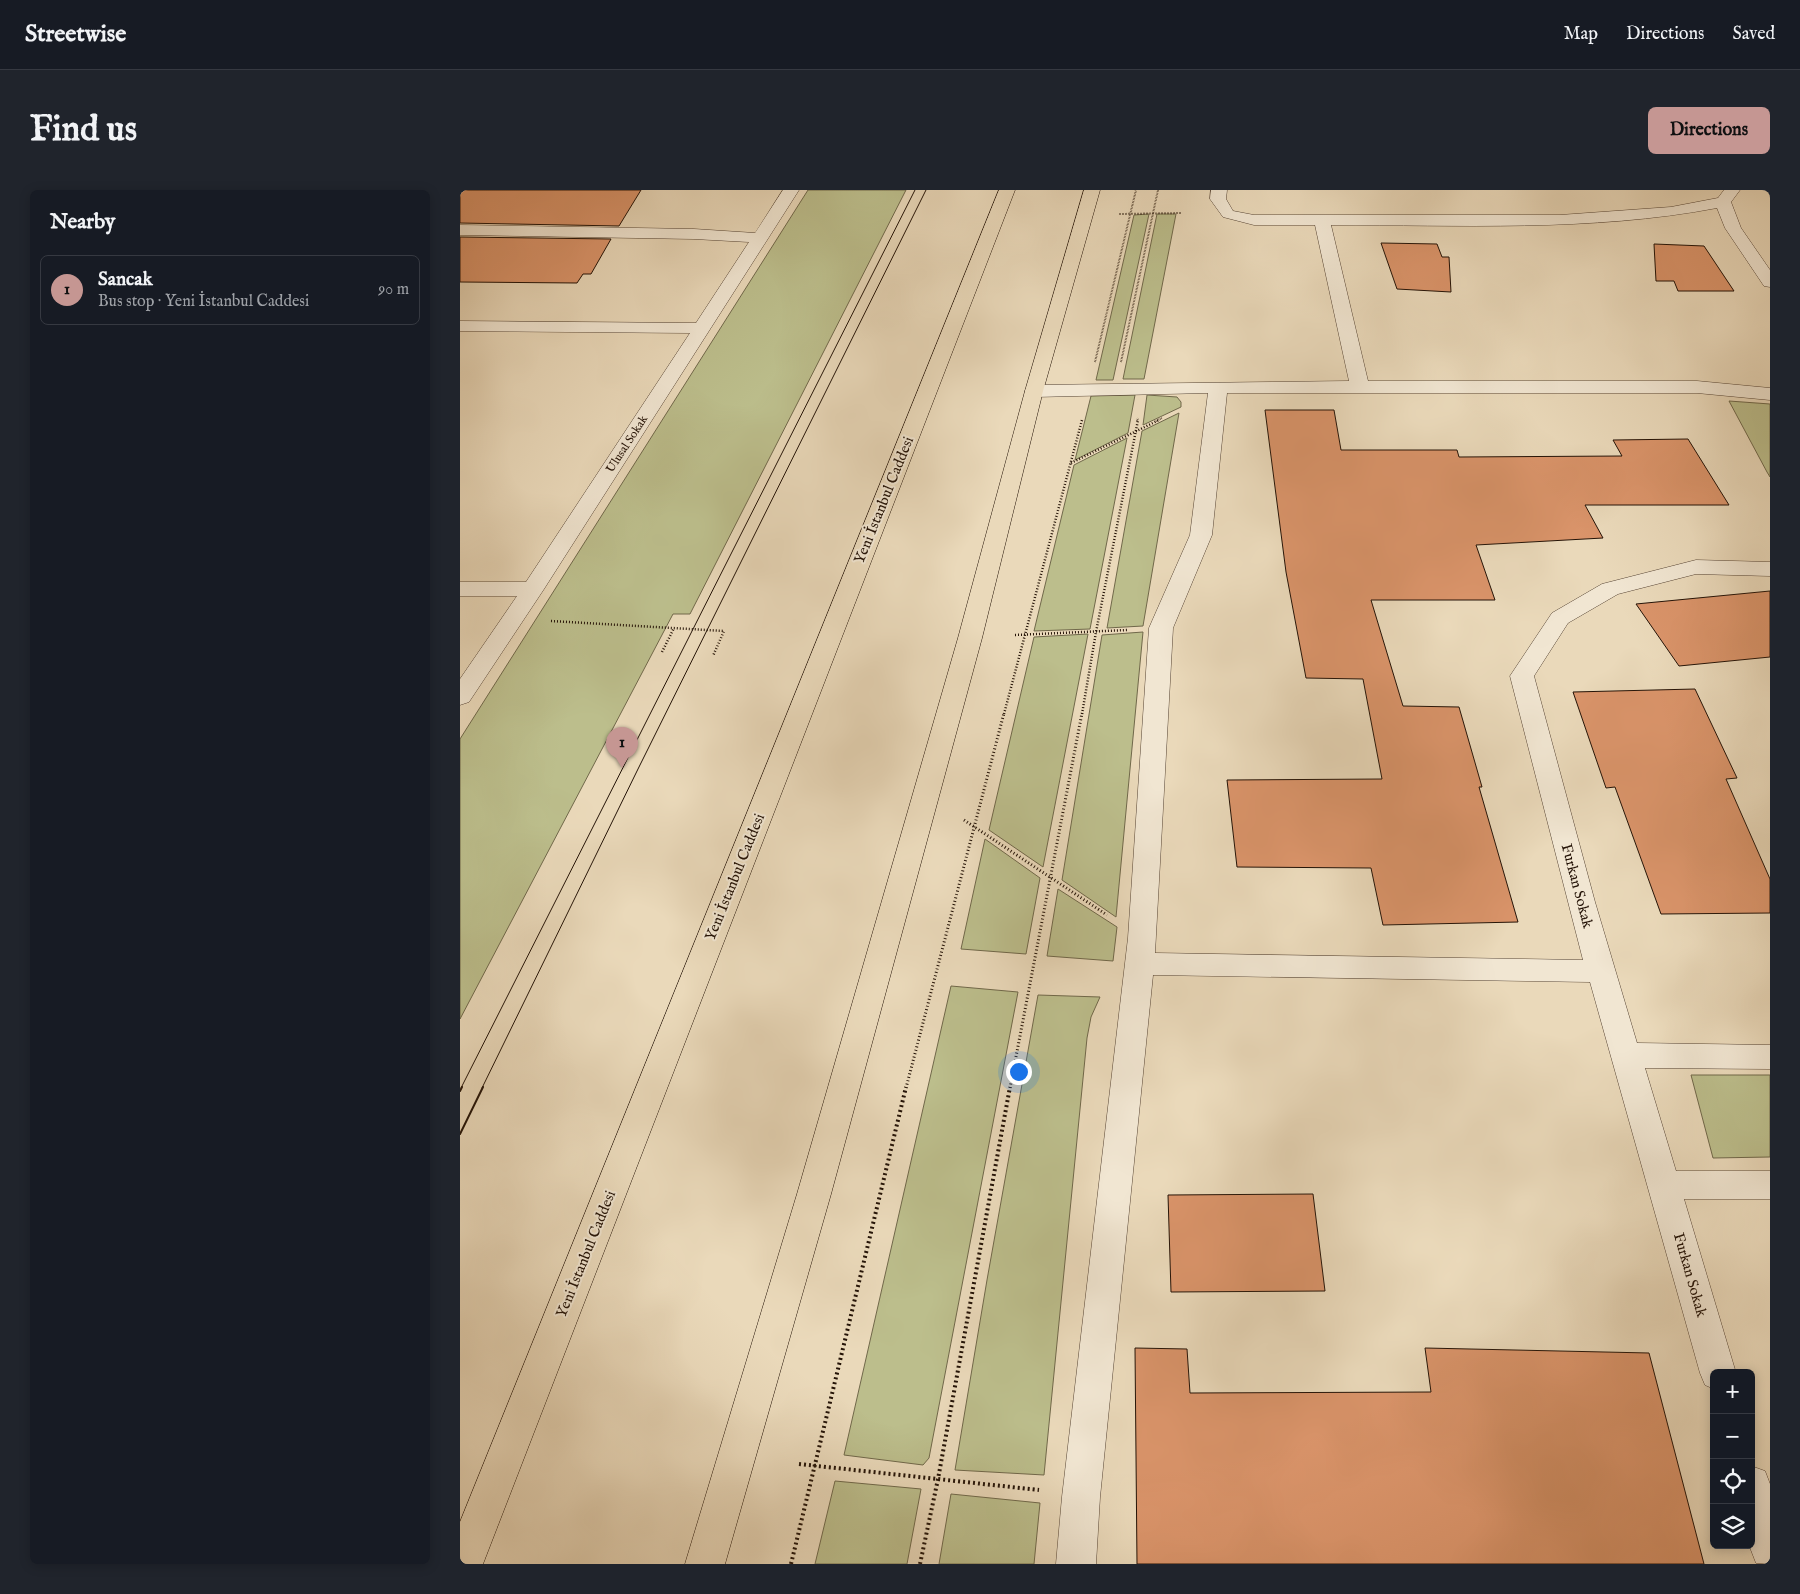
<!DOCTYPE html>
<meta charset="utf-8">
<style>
body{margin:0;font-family:"IM FELL English",serif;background:#20242c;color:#f1f3f6}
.controls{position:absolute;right:15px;bottom:15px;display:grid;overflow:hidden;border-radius:8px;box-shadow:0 2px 12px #0003}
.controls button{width:45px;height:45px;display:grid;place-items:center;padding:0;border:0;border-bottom:1px solid #363941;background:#171b24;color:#f1f3f6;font:25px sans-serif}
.you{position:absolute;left:558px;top:881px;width:18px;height:18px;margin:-12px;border:4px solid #fff;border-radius:50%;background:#1a73e8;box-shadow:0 0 0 8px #1a73e833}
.badge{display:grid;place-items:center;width:32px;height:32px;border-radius:50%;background:#c59692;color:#111;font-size:16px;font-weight:700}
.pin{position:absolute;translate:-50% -41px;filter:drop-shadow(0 1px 2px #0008)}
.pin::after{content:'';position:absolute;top:26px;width:18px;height:15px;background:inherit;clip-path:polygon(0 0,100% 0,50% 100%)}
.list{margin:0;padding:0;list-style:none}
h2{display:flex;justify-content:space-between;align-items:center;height:65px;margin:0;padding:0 20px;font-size:21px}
h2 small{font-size:16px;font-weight:400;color:#9ea1a6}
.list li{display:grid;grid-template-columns:32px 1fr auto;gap:15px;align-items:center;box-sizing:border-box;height:70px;margin:0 10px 10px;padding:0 10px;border:1px solid #363941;border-radius:8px}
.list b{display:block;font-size:19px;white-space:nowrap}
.list p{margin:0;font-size:16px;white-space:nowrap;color:#9ea1a6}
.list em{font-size:16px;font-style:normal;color:#9ea1a6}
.icon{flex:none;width:28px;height:28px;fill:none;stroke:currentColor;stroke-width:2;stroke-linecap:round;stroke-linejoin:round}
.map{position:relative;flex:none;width:1310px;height:1374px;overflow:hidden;border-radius:8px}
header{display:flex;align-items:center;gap:30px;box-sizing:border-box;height:70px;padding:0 25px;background:#171b24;border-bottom:1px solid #363941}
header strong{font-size:24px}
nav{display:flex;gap:28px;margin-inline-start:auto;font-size:18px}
.intro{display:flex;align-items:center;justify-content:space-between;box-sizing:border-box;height:120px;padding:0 30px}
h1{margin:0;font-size:35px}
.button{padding:12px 22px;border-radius:8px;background:#c59692;color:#111;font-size:18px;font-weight:700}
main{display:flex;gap:30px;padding:0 30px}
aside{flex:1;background:#171b24;border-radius:8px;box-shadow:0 2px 12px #0003}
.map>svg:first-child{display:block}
.green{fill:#bcbe8c;stroke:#70684a}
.building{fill:#da946a;stroke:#241307}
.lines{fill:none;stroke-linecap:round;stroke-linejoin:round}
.minor-casing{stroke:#564434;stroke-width:1}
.highway-casing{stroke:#241307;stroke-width:1}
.path-far3{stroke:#241307;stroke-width:2;stroke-dasharray:0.5 1;stroke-linecap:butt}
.path-far2{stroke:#241307;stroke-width:2.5;stroke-dasharray:1 2;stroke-linecap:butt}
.path-far1{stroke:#241307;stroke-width:3;stroke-dasharray:1 2.5;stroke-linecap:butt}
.path{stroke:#241307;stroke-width:4;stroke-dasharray:2 3;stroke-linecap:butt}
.minor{fill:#f1e6d2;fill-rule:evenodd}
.highway{fill:#ead9ba;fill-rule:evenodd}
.tram-far1{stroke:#241307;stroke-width:1}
.tram{stroke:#241307;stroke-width:2}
.labels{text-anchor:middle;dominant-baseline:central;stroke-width:4;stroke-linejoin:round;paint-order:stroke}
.far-street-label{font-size:12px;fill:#241307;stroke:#f1e6d2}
.street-label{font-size:15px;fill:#241307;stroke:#f1e6d2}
</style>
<header>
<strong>Streetwise</strong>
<nav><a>Map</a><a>Directions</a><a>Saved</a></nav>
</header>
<div class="intro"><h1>Find us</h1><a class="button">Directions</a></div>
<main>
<aside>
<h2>Nearby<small></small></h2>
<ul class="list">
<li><span class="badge">1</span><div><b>Sancak</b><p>Bus stop · Yeni İstanbul Caddesi</p></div><em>90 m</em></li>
</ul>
</aside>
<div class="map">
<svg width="1310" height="1374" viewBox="0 0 1310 1374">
<rect width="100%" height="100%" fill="#ead9ba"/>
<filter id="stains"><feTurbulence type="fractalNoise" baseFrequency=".004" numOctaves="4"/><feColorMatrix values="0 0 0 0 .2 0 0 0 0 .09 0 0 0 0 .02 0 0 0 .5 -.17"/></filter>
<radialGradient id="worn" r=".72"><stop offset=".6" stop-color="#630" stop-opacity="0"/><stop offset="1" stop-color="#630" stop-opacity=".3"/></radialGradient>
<!-- green -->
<g class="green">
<polygon points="348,0 446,0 230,424 213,424 0,829 0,549"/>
<polygon points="689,24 653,190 636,190 674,25"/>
<polygon points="697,24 716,24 684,189 663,189"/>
<polygon points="675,205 668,243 615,270 631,206"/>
<polygon points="687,205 717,207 721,212 721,217 683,235"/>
<polygon points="1269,211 1310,214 1310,287 1307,282"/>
<polygon points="719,223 683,436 647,438 682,241"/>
<polygon points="667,248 630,439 574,441 614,275"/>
<polygon points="683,442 656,727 602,690 642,445"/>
<polygon points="628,444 583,677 529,640 574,447"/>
<polygon points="525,649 580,688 566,764 501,759"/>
<polygon points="598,699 657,737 653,771 587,766"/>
<polygon points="491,796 558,802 469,1268 463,1275 384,1265"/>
<polygon points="578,805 640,807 631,827 627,848 584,1285 495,1280 527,1090"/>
<polygon points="1231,885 1310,885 1310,967 1253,968"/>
<polygon points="375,1291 461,1299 447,1374 355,1374"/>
<polygon points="491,1304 580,1313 574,1374 479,1374"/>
</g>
<!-- building -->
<g class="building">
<polygon points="0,0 181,0 159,36 0,33"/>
<polygon points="0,47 151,49 131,84 123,84 117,93 0,92"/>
<polygon points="921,53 977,54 982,67 989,67 991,102 937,99"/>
<polygon points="1194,54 1244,56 1274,101 1218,101 1214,91 1196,91"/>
<polygon points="805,220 874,220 881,260 997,260 999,267 1162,266 1153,250 1228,249 1269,315 1125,315 1143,348 1016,355 1035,410 911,410 943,516 999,517 1022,597 1019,597 1058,732 923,735 911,678 777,677 767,590 922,589 903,489 846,488 826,382"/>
<polygon points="1310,401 1310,467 1219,476 1176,414"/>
<polygon points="1235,499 1277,588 1266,589 1310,689 1310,723 1201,724 1155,597 1146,598 1113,502"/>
<polygon points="853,1004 865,1101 711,1102 708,1005"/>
<polygon points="675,1158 727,1159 730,1203 971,1202 965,1158 1189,1163 1244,1374 677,1374"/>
</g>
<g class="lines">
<defs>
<g id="minor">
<polygon points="323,0 339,0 84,399 9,512 0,515 0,489 57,406 0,406 0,392 66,392 230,143 0,141 0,131 236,133 289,52 234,49 0,45 0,35 234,39 295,43"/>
<path d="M 751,0 L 767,0 L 766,9 L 773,21 L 794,25 L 1100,25 L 1211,17 L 1258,8 L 1264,0 L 1280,0 L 1271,12 L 1281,38 L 1310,80 L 1310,97 L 1304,96 L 1265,38 L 1257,18 C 1131,42 999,35 871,35 L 908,191 L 1237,191 L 1310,198 L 1310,210 L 1237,203 L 767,203 L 752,345 L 713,438 L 695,763 L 1123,770 L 1050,486 L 1092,423 L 1142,394 L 1236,370 L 1310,372 L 1310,386 L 1236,384 L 1158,404 L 1108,433 L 1074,486 L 1135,712 L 1177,853 L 1310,855 L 1310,879 L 1185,878 L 1216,981 L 1310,981 L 1310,1009 L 1224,1009 L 1276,1183 L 1254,1183 L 1254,1199 L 1245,1195 L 1240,1183 L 1130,792 L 693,785 L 640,1307 L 636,1374 L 596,1374 L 602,1307 L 668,748 L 689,438 L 730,345 L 748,203 L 574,207 L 567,205 L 565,201 L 567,197 L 574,195 L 889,191 L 855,35 L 794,35 L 763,27 L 750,9 Z"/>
<polygon points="1291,1276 1305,1281 1310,1294 1310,1374 1296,1373 1289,1355 1291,1355"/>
</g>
<g id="highway">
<polygon points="539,0 555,0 23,1374 0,1374 0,1332"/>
<polygon points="624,0 640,0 583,201 522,448 371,1004 265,1374 225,1374 337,1004 498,448 565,201"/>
</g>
</defs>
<!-- minor casing -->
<use href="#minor" class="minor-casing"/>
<!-- highway casing -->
<use href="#highway" class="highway-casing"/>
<!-- path-far3 -->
<g class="path-far3">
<polyline points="659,24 722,23"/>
<polyline points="635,172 676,0"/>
<polyline points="661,172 698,0"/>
<polyline points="677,231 678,228"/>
<polyline points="696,231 702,228"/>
</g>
<!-- path-far2 -->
<g class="path-far2">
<polyline points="611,273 699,230"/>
<polyline points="91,431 264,441 253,466"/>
<polyline points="555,445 667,440"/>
<polyline points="202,462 214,438"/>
<polyline points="544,524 622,230"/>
<polyline points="622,524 636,442 678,230"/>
</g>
<!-- path-far1 -->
<g class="path-far1">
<polyline points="504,630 647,725"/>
<polyline points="446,898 544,523"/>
<polyline points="550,898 622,523"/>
</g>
<!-- path -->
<g class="path">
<polyline points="339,1274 579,1300"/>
<polyline points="331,1374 446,897"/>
<polyline points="460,1374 478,1289 550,897"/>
</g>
<!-- minor -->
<use href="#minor" class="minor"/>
<!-- highway -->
<use href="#highway" class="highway"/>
<!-- tram-far1 -->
<g class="tram-far1">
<polyline points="1,898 455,0"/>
<polyline points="22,898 178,579 466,0"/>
</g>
<!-- tram -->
<g class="tram">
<polyline points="0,901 2,897"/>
<polyline points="0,944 23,897"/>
</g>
</g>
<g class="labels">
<!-- far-street labels -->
<g class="far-street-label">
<text transform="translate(167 254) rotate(-57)">Ulusal Sokak</text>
</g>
<!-- street labels -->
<g class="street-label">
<text transform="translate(424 310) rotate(-68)">Yeni İstanbul Caddesi</text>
<text transform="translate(275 687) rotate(-68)">Yeni İstanbul Caddesi</text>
<text transform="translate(1117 696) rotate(75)">Furkan Sokak</text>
<text transform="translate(126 1064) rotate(-68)">Yeni İstanbul Caddesi</text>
<text transform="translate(1230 1085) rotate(74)">Furkan Sokak</text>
</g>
</g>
<rect width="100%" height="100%" filter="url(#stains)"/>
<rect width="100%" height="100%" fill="url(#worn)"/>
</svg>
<div class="controls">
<button>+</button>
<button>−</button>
<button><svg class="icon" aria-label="locate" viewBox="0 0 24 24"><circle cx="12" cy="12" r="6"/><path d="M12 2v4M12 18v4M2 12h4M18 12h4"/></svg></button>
<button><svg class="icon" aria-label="layers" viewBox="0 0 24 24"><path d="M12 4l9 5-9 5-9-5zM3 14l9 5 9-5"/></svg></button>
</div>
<div class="you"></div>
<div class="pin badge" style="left:162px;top:578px">1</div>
</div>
</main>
